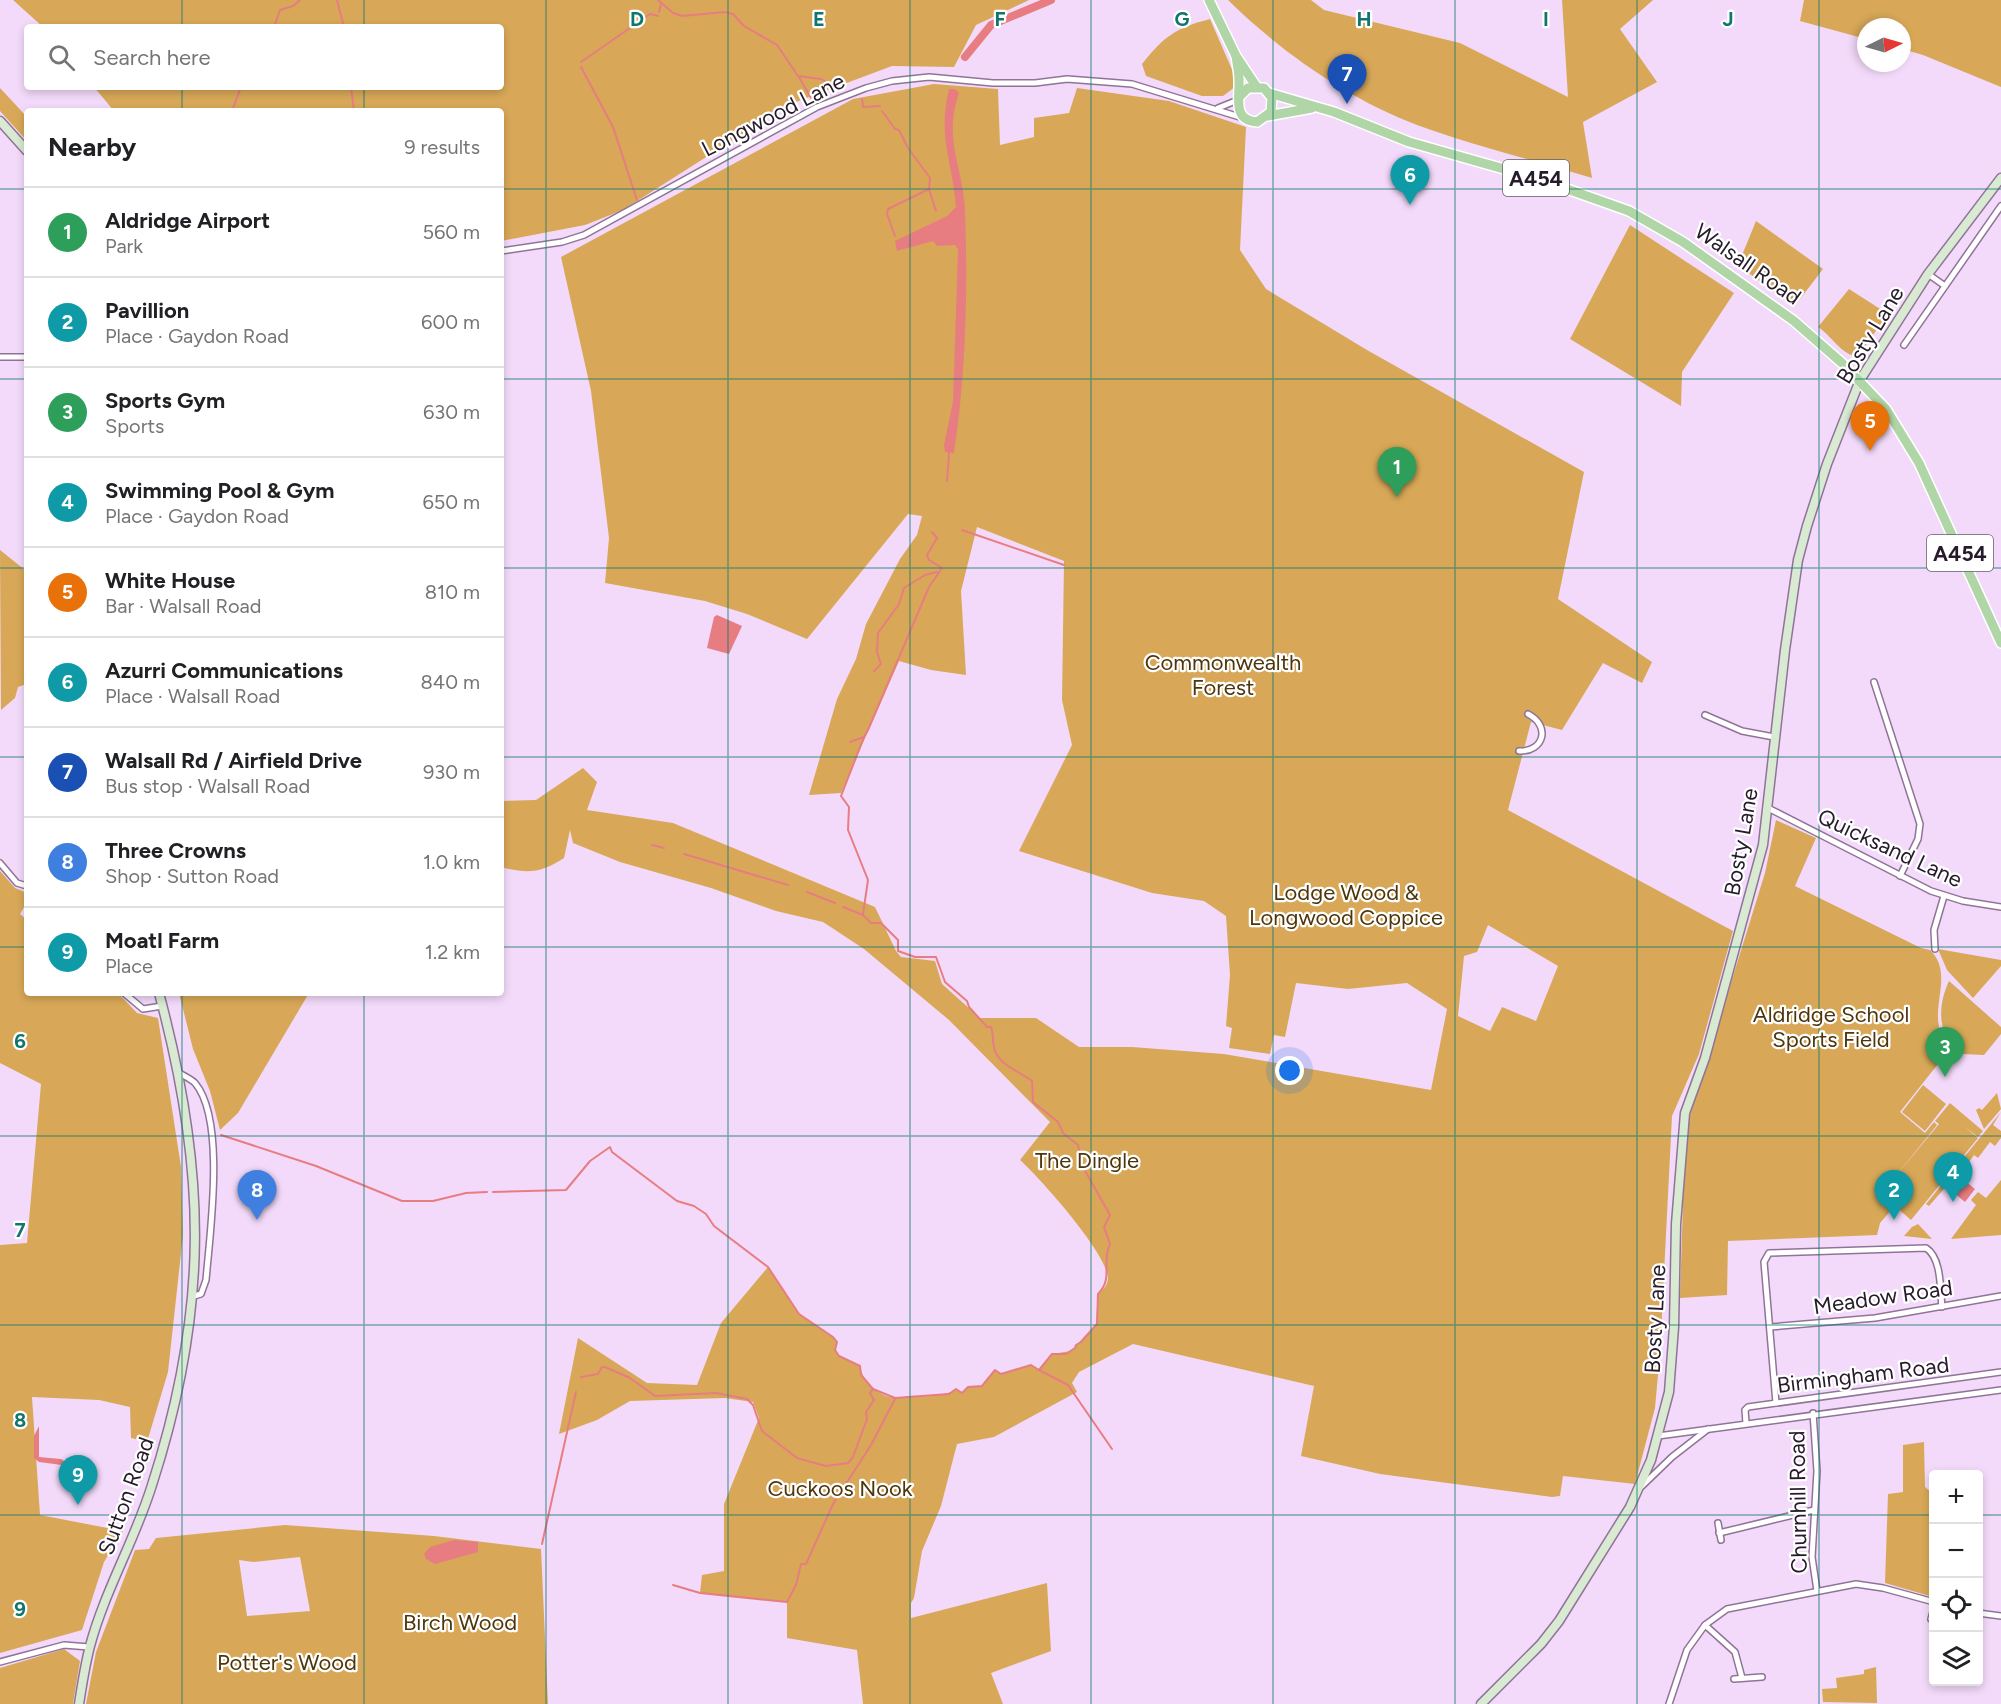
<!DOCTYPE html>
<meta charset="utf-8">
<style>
body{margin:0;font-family:Figtree,sans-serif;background:#f2f2f2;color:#202124}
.controls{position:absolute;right:18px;bottom:18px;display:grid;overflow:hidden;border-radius:6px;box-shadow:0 3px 9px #0003}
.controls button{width:54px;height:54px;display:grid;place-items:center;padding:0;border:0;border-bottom:2px solid #e0e0e0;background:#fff;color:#202124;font:30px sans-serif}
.compass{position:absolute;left:1857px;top:18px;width:54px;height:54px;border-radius:50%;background:#fff;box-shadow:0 3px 9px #0003;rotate:85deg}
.you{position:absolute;left:1290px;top:1071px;width:21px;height:21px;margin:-15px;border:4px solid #fff;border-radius:50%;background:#1a73e8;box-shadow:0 0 0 9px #1a73e833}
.badge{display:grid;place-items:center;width:39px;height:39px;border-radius:50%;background:#b45309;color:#fff;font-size:20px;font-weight:700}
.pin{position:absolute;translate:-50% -50px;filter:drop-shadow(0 2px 3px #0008)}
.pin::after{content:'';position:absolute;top:32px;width:21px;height:18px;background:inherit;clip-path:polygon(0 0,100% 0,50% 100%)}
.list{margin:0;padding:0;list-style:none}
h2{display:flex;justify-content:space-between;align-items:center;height:78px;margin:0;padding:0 24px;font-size:26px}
h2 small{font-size:20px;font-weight:400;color:#757577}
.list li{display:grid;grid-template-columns:39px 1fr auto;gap:18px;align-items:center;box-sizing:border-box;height:90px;padding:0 24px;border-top:2px solid #e0e0e0}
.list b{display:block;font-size:22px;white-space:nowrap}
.list p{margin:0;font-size:20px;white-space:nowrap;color:#757577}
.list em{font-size:20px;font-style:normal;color:#757577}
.icon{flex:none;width:33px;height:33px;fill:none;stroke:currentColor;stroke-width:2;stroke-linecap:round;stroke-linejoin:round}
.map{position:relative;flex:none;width:2001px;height:1704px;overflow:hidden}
.search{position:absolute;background:#fff;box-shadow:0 3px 9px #0003;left:24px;top:24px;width:480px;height:66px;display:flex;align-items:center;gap:15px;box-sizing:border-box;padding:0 21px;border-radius:6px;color:#757577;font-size:22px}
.panel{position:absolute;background:#fff;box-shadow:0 3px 9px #0003;left:24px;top:108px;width:480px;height:888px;border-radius:6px}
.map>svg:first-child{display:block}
.green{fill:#d8a858;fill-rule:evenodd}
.water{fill:#e87d81}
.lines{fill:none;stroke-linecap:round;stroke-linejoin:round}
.stream{stroke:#e87d81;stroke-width:2}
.canal{stroke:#e87d81;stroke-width:8}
.street-casing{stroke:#907498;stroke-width:8}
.secondary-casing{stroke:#907498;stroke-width:11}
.primary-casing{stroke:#fff;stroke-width:12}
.street{stroke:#fff;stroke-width:5}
.secondary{stroke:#d8ead2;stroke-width:8}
.primary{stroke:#b0d5a6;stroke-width:9}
.grid{fill:none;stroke:#0f766e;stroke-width:1.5;stroke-opacity:0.55}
.labels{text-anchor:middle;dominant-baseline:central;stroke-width:4.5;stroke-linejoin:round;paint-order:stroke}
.shield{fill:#fff;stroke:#675f6a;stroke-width:1.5}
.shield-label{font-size:21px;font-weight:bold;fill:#261b2a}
.street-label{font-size:22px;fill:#261b2a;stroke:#fff}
.park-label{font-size:22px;fill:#4d360c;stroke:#fff}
.grid-label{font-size:20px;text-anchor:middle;font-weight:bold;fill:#0f766e;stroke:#fff;stroke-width:4.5;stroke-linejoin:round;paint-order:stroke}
</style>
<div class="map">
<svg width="2001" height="1704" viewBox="0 0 2001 1704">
<rect width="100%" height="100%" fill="#f3dafa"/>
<!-- green -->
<g class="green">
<polygon points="13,0 1029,0 976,25 954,67 892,66 788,105 623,210 585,225 501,241 501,111 114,111 94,87 501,87 501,27 43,27"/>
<path d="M 1228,0 L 1311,0 L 1324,10 L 1460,43 L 1568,97 L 1562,0 L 1653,0 L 1620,29 L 1657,82 L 1583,122 L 1592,178 C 1534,160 1474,146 1417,125 C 1347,98 1282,53 1228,0 Z"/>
<polygon points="1804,0 2001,0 2001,87 1923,55 1902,49 1902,27 1866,27 1866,39 1800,21"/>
<path d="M 1210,19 L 1234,74 L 1235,87 L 1223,96 L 1202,96 L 1146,76 L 1142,64 C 1164,36 1176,28 1210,19 Z"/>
<path d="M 934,84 L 998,89 L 1000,145 L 1034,137 L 1034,118 L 1069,113 L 1077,88 L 1169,101 L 1246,127 L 1240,250 L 1266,289 L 1367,350 L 1584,472 L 1558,599 L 1652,662 L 1642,683 L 1603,663 L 1562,730 L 1531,722 L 1508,810 L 1733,931 L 1699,1054 L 1672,1116 L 1660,1353 L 1655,1408 L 1635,1484 L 1563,1476 L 1560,1496 L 1552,1497 L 1380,1474 L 1301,1456 L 1314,1386 L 1133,1344 L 1079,1372 L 1072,1383 L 1077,1392 L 994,1437 L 957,1444 L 941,1506 L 922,1551 L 914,1598 L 911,1603 L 911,1618 L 1047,1583 L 1051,1651 L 991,1673 L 1003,1704 L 863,1704 L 857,1650 L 787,1638 L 787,1602 L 700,1593 L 702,1575 L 724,1571 L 724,1504 L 759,1418 L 753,1402 L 725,1398 L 630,1401 L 597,1420 L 559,1434 L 578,1338 L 647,1383 L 697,1385 L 721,1323 L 768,1267 L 799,1314 L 833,1337 L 837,1342 L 835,1350 L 839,1356 L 860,1366 C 863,1383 880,1397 896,1398 C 903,1398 910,1395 915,1396 C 927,1397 946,1396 956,1389 L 962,1393 L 968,1387 L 982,1386 L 995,1370 L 1001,1374 L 1031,1365 L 1039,1370 L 1052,1354 L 1071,1351 L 1096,1324 L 1098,1294 C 1103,1290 1107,1286 1108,1279 C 1109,1255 1039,1177 1020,1160 L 1050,1122 L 949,1020 L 864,949 L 823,922 L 776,911 L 711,888 L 620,862 L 573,843 L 570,830 L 564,858 C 541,873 528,874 501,867 L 501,801 L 536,800 L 583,768 L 597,782 L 587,810 L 673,823 L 875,907 L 896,951 L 901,957 L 935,961 L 942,984 L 980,1018 L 1036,1018 L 1079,1047 L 1132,1047 L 1224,1054 L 1431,1090 L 1447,1009 L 1407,983 L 1348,989 L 1296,983 L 1285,1037 L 1274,1035 L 1270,1054 L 1229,1048 L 1232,1028 L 1226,1026 L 1230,975 L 1226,916 L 1204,901 L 1152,893 L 1019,851 L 1072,745 L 1062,700 L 1064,561 L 977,527 L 961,591 L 966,675 L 931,670 L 899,661 L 841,793 L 809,795 L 837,699 L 856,659 L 866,624 L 900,559 L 917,535 L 922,516 L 908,514 L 807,639 L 747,614 L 705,601 L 605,583 L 609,538 L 591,391 L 561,257 L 853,99 ZM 1488,925 L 1558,966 L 1536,1021 L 1502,1007 L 1490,1031 L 1458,1016 L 1464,956 L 1477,952 Z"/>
<polygon points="0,88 27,117 27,141 0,111"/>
<polygon points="1756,221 1823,269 1794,307 1738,265"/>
<polygon points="1630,225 1734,293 1682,372 1681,406 1570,339"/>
<path d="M 1849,289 L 1888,314 L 1858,356 C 1843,357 1831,335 1818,327 Z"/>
<polygon points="0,550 25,570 27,684 18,687 15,698 1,710"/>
<path d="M 1776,820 L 1816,838 L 1795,886 L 1921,948 L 1930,950 C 1950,969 1937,995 1938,1018 C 1938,1029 1944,1041 1949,1050 L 1900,1112 L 1925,1133 L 1934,1122 L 1937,1125 L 1895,1177 L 1939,1124 L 1935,1121 L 1950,1103 L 1983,1131 L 1978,1137 L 1964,1126 L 1978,1138 L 1911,1220 L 1881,1194 L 1894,1207 L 1880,1223 L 1877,1235 L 1728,1241 L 1727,1295 L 1680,1298 L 1684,1168 L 1690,1115 L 1765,873 Z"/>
<polygon points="0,871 15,888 27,893 27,902 20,914 27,920 27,993 118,993 137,1013 158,1018 181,1167 183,1235 168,1372 147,1442 131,1438 130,1407 99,1400 32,1397 40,1515 123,1531 104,1562 82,1630 0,1653 0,1245 27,1243 41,1084 0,1063"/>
<polygon points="1938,949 2001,960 2001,966 1973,998 1947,970"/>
<path d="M 1949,981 L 2001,1027 L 2001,1034 L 1984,1055 L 1961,1054 C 1937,1035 1937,1007 1949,981 Z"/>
<polygon points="179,993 309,993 238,1113 220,1130 210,1091 193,1049"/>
<polygon points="1923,1085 1946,1104 1925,1131 1902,1112"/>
<polygon points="1997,1093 2001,1109 1984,1129 1976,1110 1979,1108 1982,1110"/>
<polygon points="2001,1112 1993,1125 2001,1131 2001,1138 1995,1146 1990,1142 1978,1158 1974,1155 1969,1162 1965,1156"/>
<polygon points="1953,1171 1961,1177 1954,1186 1949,1183 1929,1206 1926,1204"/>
<polygon points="2001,1180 2001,1235 1951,1239 1976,1205 1971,1200 1978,1192 1986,1198"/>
<polygon points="1918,1224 1932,1239 1904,1236 1912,1227"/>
<polygon points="1924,1442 1925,1487 1933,1494 1933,1597 1885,1583 1888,1494 1903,1492 1903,1445"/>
<path d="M 285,1525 L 434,1536 L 541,1549 L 548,1704 L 86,1704 L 96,1652 L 135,1550 L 149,1549 L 156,1538 ZM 300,1557 L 310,1611 L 247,1616 L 239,1560 L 253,1562 Z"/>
<polygon points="64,1649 80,1661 73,1704 0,1704 0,1668"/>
<polygon points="1876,1667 1877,1703 1823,1702 1822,1689 1837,1688 1836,1678 1864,1674 1864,1670"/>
</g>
<!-- water -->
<g class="water">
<path d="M 949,89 L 955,89 L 959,93 C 943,140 963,166 965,210 C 968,291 966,373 954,453 L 945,452 L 944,445 L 953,401 L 958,249 L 955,245 L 937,246 L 933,241 L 897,251 L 895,241 L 947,216 L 956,207 C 953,162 937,138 949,89 Z"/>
<polygon points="717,615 742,626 729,654 707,648 714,617"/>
<polygon points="1964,1180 1975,1189 1965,1202 1953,1192"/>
<polygon points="39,1426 39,1457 61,1459 64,1461 62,1465 39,1462 34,1458 34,1436"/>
<polygon points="454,1540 478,1542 478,1552 435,1564 426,1559 424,1554 430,1547"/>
</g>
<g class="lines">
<!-- stream -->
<g class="stream">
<polyline points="337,0 344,27"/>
<polyline points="658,0 673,13 682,16 725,12 733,14 744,26 777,45 798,76 821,79 835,87"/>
<polyline points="659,12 661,4"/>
<polyline points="274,27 280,10 293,6 300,0"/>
<polyline points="581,62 650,14 658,16"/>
<polyline points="581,67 613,127 637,200"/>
<polyline points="799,77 811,98"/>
<polyline points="351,87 354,111"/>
<polyline points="862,99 863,107 880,106"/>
<polyline points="232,111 241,87"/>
<polyline points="882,111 895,129 899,130 908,148 930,178 929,189 936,211"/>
<polyline points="895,236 887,214 888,209 929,189"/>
<polyline points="947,481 949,453"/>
<polyline points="962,530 1064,565"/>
<polyline points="874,671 881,664 877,652 878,633 899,604 904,588 925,575 937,572"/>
<polyline points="850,742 864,737 868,730 929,587 942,568 929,560 927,555 937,538 932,532"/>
<polyline points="652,845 664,848"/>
<polyline points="684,854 788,885"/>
<polyline points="807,892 835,903"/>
<polyline points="863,914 868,880 848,830 849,807 841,796 864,737"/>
<polyline points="221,1135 316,1166 402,1201 433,1201 466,1193 487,1192"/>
<polyline points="493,1192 566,1190 590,1161 610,1147 612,1152 677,1201 694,1206 706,1214 714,1226 768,1267 799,1314 833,1337 837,1342 835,1350 839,1356 860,1366 861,1375 873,1389"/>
<polyline points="1039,1370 1068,1385 1112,1449"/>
<path d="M 581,1377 L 598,1374 L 602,1367 L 605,1367 L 630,1378 L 655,1396 L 716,1393 L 747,1399 L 753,1405 L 762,1431 L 797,1458 L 826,1466 L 848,1463 L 853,1457 L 867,1419 L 866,1412 L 874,1400 L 870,1393 L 873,1389 L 895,1398 L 949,1394 L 956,1389 L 962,1393 L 968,1387 L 982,1386 L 995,1370 L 1001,1374 L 1031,1365 L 1039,1370 L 1052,1354 L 1066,1354 L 1075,1348 L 1076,1345 L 1081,1342 L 1097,1324 L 1098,1294 C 1114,1278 1101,1262 1110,1244 L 1104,1227 L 1110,1215 L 1083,1167 L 1078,1145 L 1063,1133 L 1058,1122 L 1033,1102 L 1032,1081 C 1019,1071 1001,1066 995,1051 C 992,1043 994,1035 991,1027 L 987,1027 L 969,1007 L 967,1001 L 945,982 L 936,957 L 915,957 L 898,951 L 898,940 L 881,923 L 871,923 L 863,915 L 843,907"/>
<polyline points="542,1544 576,1392"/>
<polyline points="673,1585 700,1593 787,1602 796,1585 801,1564 806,1564 833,1504 871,1445 895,1399"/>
</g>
<!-- canal -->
<polyline class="canal" points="965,57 991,25 1051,0"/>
<defs>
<g id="street">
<polyline points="1218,108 1238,100"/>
<polyline points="501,251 562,242 584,235 817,107 866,88 892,81 929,77 993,83 1035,83 1067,79 1132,84 1243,118"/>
<polyline points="1928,274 1945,286"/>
<polyline points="1904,345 2001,206"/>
<polyline points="0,357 27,357"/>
<polyline points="1874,682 1920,824 1918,839 1900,876"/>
<polyline points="1705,715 1742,731 1774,737"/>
<path d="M 1519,751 C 1544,752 1551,726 1528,714"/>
<polyline points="1768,808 1931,891 1963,901 2001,907"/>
<polyline points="0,863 17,883 27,886"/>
<polyline points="1935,949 1934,930 1944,896"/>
<polyline points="124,993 143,1009 162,1006"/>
<path d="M 179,1073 C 184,1076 191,1079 195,1083 C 226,1120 210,1232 206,1280 L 201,1294 L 194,1296"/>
<polyline points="1770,1327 1875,1318 2001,1296"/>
<path d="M 1776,1403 L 1764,1262 L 1769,1253 L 1926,1248 C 1942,1258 1940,1290 1942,1307"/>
<polyline points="1813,1413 1817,1471 1812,1557 1817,1591"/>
<polyline points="1746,1423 1745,1410 1748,1407 2001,1372"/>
<polyline points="1658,1436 2001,1390"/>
<polyline points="1642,1486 1672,1457 1708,1429"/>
<polyline points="1718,1523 1721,1540"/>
<polyline points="1719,1533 1814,1510"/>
<polyline points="1978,1613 2001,1616"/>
<polyline points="1931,1619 1934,1608"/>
<polyline points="1705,1625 1735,1652 1742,1678"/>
<polyline points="0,1662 64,1645 89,1647"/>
<polyline points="1734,1679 1762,1677"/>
<polyline points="1669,1704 1687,1650 1705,1625 1727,1609 1856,1584 1883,1588 1934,1602"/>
</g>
<g id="secondary">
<polyline points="0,121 27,151"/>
<path d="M 79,1704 C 82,1685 85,1665 90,1646 C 105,1590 135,1540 152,1485 C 209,1309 207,1171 159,993"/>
<polyline points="1481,1704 1541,1644 1559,1621 1630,1507 1651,1460 1669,1392 1674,1327 1676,1224 1685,1113 1705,1058 1763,845 1785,650 1798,560 1807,526 1827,464 1860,380 1928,274 2001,178"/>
</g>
<g id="primary">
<polyline points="1209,0 1236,56 1256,86"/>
<path d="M 1236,56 C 1237,64 1239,72 1239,80 C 1240,97 1232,121 1257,122 L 1271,112 L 1272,98 L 1264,88 L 1248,88 L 1239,97"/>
<polyline points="1269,93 1334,112 1409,142 1539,179 1629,211 1683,242 1794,321 1842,363 1886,409 1919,463 2001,643"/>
<polyline points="1268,116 1312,108"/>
</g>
</defs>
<!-- street casing -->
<use href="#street" class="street-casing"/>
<!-- secondary casing -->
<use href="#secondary" class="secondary-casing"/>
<!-- primary casing -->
<use href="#primary" class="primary-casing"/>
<!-- street -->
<use href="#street" class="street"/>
<!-- secondary -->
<use href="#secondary" class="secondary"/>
<!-- primary -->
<use href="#primary" class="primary"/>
</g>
<!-- grid -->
<path class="grid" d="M 182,0 L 182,27M 364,0 L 364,27M 546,0 L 546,1704M 728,0 L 728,1704M 910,0 L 910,1704M 1091,0 L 1091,1704M 1273,0 L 1273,1704M 1455,0 L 1455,1704M 1637,0 L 1637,1704M 1819,0 L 1819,1704M 182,87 L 182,111M 364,87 L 364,111M 0,189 L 27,189M 501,189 L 2001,189M 0,379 L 27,379M 501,379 L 2001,379M 0,568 L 27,568M 501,568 L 2001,568M 0,757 L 27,757M 501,757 L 2001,757M 0,947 L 27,947M 501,947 L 2001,947M 182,993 L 182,1704M 364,993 L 364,1704M 0,1136 L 2001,1136M 0,1325 L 2001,1325M 0,1515 L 1934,1515M 1978,1515 L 2001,1515"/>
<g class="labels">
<!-- shield labels -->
<g class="shield">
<rect x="1503" y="160" width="66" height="36" rx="4.5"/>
<rect x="1927" y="535" width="66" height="36" rx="4.5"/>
</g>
<g class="shield-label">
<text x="1536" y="178">A454</text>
<text x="1960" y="553">A454</text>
</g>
<!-- street labels -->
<g class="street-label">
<text transform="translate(773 115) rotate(-27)">Longwood Lane</text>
<text transform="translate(1748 264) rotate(35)">Walsall Road</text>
<text transform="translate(1870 335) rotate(-59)">Bosty Lane</text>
<text transform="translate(1741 842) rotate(-80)">Bosty Lane</text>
<text transform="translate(1890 848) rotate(25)">Quicksand Lane</text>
<text transform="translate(1883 1297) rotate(-8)">Meadow Road</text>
<text transform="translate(1655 1319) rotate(-87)">Bosty Lane</text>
<text transform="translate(1863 1375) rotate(-7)">Birmingham Road</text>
<text transform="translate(126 1496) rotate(-70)">Sutton Road</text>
<text transform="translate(1798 1502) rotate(-91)">Churnhill Road</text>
</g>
<!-- park labels -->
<g class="park-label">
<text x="1223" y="662">Commonwealth<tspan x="1223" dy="25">Forest</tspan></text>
<text x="1346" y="892">Lodge Wood &amp;<tspan x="1346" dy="25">Longwood Coppice</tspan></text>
<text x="1831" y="1014">Aldridge School<tspan x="1831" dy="25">Sports Field</tspan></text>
<text x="1087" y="1160">The Dingle</text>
<text x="840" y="1488">Cuckoos Nook</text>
<text x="460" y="1622">Birch Wood</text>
<text x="287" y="1662">Potter's Wood</text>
</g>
</g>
<g class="grid-label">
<text x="637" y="26">D</text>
<text x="819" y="26">E</text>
<text x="1000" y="26">F</text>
<text x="1182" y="26">G</text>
<text x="1364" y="26">H</text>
<text x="1546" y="26">I</text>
<text x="1728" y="26">J</text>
<text x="20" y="1048">6</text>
<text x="20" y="1237">7</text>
<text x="20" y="1427">8</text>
<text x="20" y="1616">9</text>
</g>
</svg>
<div class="controls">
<button>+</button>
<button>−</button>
<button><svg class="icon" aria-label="locate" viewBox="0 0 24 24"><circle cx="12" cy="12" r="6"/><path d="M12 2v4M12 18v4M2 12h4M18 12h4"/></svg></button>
<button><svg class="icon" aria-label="layers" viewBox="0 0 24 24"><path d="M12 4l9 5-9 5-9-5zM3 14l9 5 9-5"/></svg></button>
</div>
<svg class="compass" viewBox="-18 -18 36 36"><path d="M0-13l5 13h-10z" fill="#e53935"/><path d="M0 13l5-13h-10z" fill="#757577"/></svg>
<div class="you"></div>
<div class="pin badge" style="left:1397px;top:497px;background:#2e9e5b">1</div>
<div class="pin badge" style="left:1894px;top:1220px;background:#0f9aa8">2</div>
<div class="pin badge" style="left:1945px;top:1077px;background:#2e9e5b">3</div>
<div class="pin badge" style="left:1953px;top:1202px;background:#0f9aa8">4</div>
<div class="pin badge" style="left:1870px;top:451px;background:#e8710a">5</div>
<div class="pin badge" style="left:1410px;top:205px;background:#0f9aa8">6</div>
<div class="pin badge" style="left:1347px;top:104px;background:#1a4fb4">7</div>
<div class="pin badge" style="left:257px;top:1220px;background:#3f7fe0">8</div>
<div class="pin badge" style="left:78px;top:1505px;background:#0f9aa8">9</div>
<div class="search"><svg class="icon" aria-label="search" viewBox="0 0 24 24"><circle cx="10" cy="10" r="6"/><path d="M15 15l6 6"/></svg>Search here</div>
<section class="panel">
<h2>Nearby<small>9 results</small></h2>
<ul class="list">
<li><span class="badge" style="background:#2e9e5b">1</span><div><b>Aldridge Airport</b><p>Park</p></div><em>560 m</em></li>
<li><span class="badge" style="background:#0f9aa8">2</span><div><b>Pavillion</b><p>Place · Gaydon Road</p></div><em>600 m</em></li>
<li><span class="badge" style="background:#2e9e5b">3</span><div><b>Sports Gym</b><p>Sports</p></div><em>630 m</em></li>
<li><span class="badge" style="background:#0f9aa8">4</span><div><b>Swimming Pool &amp; Gym</b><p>Place · Gaydon Road</p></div><em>650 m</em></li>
<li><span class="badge" style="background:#e8710a">5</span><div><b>White House</b><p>Bar · Walsall Road</p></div><em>810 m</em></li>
<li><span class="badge" style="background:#0f9aa8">6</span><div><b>Azurri Communications</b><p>Place · Walsall Road</p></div><em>840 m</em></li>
<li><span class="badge" style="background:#1a4fb4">7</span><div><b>Walsall Rd / Airfield Drive</b><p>Bus stop · Walsall Road</p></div><em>930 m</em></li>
<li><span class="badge" style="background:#3f7fe0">8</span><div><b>Three Crowns</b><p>Shop · Sutton Road</p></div><em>1.0 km</em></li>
<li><span class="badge" style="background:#0f9aa8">9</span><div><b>Moatl Farm</b><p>Place</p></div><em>1.2 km</em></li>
</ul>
</section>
</div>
